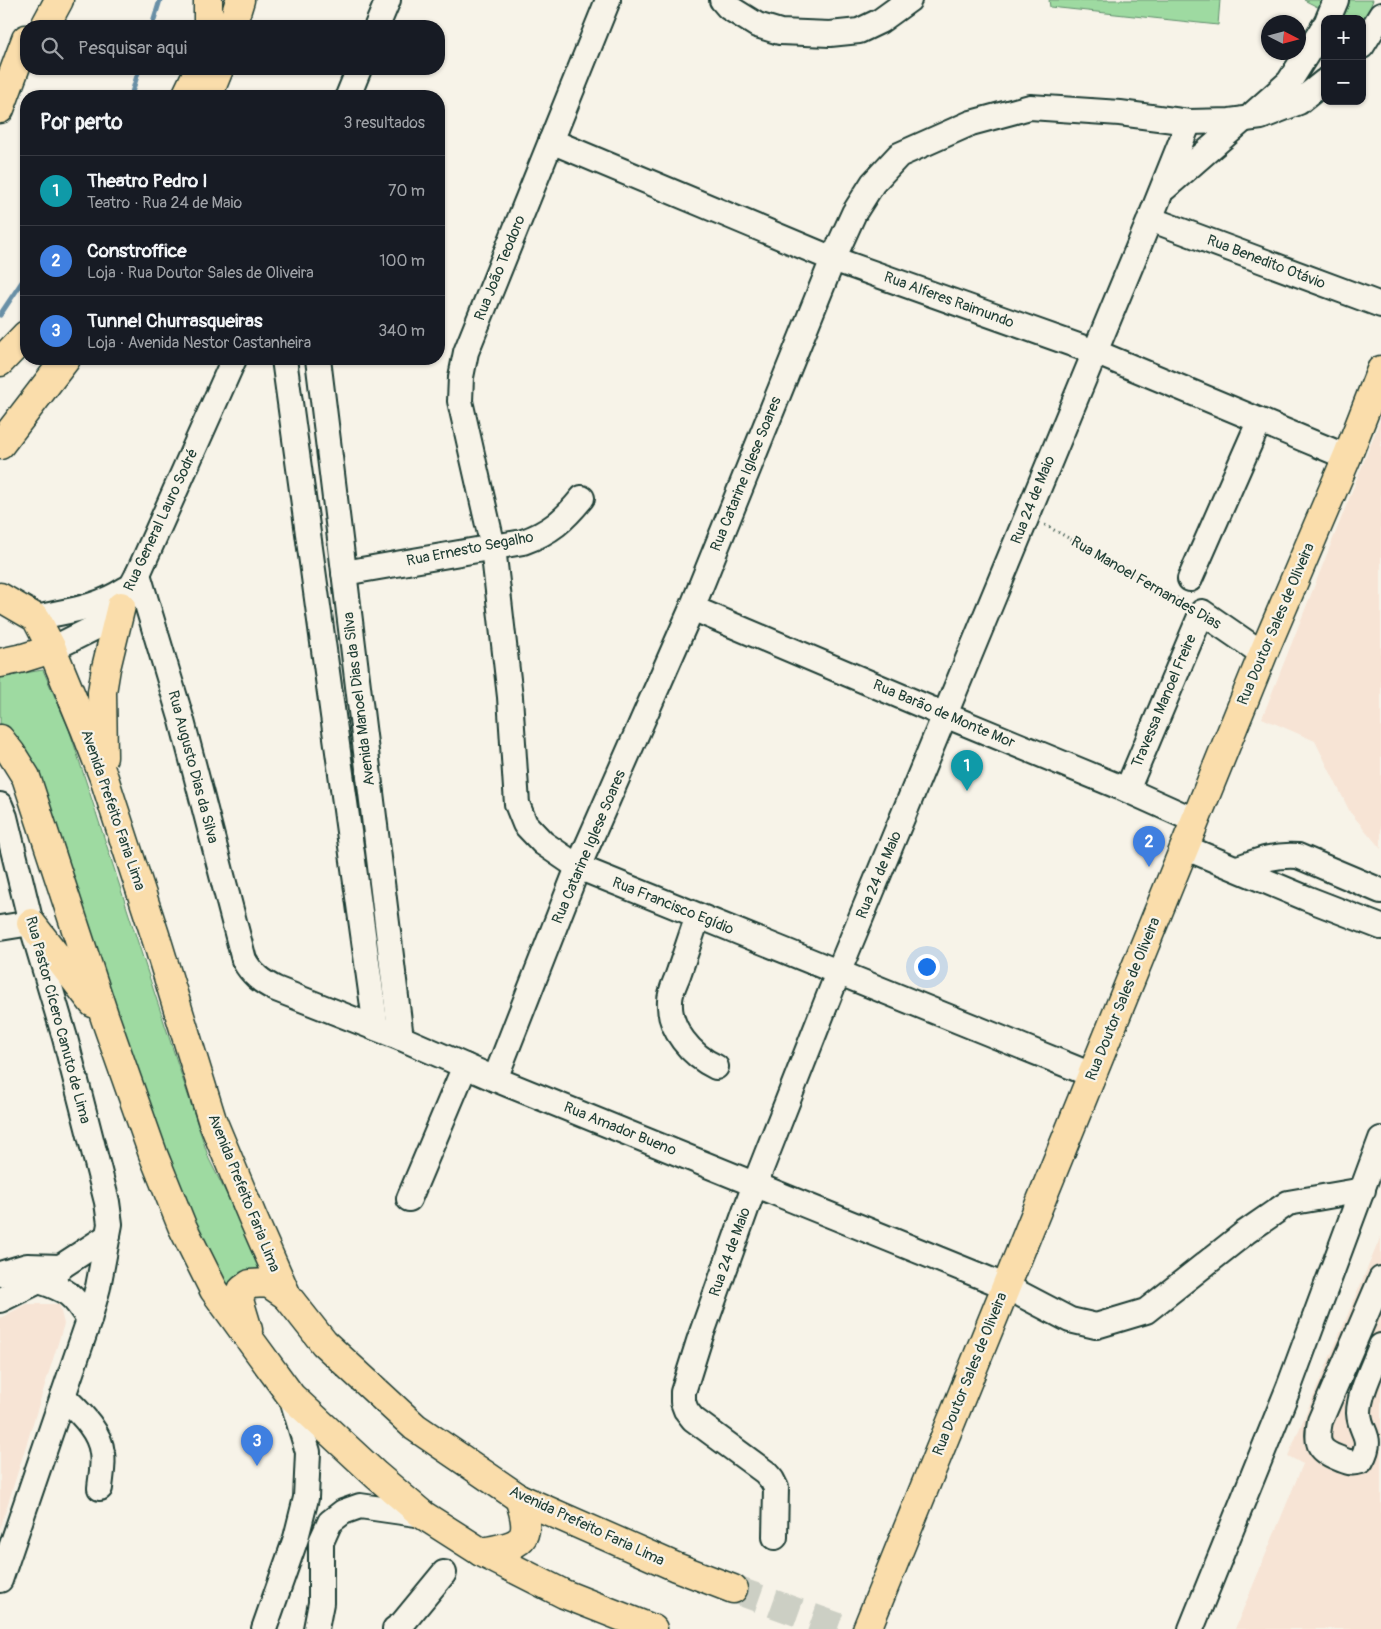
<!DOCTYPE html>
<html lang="pt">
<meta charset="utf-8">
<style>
body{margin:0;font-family:Pangolin,sans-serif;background:#20242c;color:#f1f3f6}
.controls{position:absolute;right:15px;top:15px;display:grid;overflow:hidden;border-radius:10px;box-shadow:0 1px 4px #0004}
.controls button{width:45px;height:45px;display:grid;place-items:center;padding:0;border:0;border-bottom:1px solid #363941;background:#171b24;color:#f1f3f6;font:25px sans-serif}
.compass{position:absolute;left:1261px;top:15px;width:45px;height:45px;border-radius:50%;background:#171b24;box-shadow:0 1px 4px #0004;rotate:96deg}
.you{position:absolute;left:926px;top:966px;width:18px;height:18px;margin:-12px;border:4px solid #fff;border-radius:50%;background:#1a73e8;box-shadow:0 0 0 8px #1a73e833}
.badge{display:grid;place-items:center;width:32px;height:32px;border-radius:50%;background:#2563eb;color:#fff;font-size:16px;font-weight:700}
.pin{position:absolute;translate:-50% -41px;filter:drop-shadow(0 1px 2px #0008)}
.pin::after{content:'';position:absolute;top:26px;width:18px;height:15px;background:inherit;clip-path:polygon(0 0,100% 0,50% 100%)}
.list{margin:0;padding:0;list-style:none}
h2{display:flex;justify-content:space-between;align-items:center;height:65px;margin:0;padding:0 20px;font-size:21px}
h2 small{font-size:16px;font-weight:400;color:#9ea1a6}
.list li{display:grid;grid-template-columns:32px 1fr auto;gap:15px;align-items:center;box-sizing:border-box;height:70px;padding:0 20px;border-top:1px solid #363941}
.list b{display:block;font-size:19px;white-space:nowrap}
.list p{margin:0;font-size:16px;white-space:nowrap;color:#9ea1a6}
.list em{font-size:16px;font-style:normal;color:#9ea1a6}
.icon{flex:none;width:28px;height:28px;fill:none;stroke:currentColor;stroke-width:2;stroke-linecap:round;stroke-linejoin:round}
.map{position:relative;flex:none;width:1381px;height:1629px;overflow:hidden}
.search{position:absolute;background:#171b24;box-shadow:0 1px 4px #0004;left:20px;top:20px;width:425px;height:55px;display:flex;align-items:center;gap:12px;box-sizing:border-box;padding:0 18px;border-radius:20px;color:#9ea1a6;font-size:19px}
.panel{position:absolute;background:#171b24;box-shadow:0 1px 4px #0004;left:20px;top:90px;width:425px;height:275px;border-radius:20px}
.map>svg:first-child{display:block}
.built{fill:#f7e4d5}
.green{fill:#9edaa1;stroke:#5e8c6a}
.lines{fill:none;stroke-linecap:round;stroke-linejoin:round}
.stream{stroke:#688fa6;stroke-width:5}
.major-tunnel{stroke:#cccfc4;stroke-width:28;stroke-dasharray:28 14;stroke-linecap:butt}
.minor-casing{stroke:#1f3d34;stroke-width:28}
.major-casing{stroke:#1f3d34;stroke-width:31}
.path{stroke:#1f3d34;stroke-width:3;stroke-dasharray:1 4;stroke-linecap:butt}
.minor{stroke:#f7f3e8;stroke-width:24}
.major{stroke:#faddab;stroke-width:28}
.labels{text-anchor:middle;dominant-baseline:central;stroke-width:4.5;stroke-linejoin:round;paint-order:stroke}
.street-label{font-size:15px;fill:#1f3d34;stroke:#f7f3e8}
</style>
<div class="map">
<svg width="1381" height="1629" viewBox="0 0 1381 1629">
<rect width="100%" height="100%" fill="#f7f3e8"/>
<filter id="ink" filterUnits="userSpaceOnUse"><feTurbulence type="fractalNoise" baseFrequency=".02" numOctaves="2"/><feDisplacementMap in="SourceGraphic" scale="10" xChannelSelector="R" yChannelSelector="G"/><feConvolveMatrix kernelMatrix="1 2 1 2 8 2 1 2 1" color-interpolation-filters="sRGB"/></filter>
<g filter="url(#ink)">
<!-- built -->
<g class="built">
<polygon points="1381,418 1381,849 1350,812 1315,741 1262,718"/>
<polygon points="1381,1236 1381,1629 1235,1629 1303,1464 1288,1456"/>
<polygon points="27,1304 59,1304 64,1324 0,1529 0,1318"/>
</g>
<!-- green -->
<g class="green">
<polygon points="1049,0 1220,0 1218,25 1050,7"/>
<polygon points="1304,0 1373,0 1362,28 1362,19 1341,19"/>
<polygon points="43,670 69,729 143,958 209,1159 247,1235 271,1275 221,1293 127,1055 23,744 0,724 0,677"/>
</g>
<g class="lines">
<!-- stream -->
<g class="stream">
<polyline points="152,26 160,0"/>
<polyline points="131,96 139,69"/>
<polyline points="0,315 26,276"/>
</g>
<!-- major-tunnel -->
<polyline class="major-tunnel" points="733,1589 844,1629"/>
<defs>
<g id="minor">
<polyline points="608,0 466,352 461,377 460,401 493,547 510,697 517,804 525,824 543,843 578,867 1092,1075"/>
<polyline points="722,0 728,7 757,25 780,32 830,34 859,31 880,21 909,0"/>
<polyline points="1328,19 1336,0"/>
<polyline points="377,26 388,0"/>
<polyline points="1362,46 1381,15"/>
<polyline points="348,96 359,69"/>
<polyline points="1253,114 1289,82 1325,25"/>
<polyline points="551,141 833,259 1095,352 1347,457"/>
<polyline points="1165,188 1244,119"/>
<polyline points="1150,219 1381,305"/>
<polyline points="284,359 376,1028"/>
<polyline points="318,359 401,1038"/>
<path d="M 344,573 L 523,542 C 551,532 564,520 582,498"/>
<path d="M 138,574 L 182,721 L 244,960 C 252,975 262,982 276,989 L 401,1038 L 495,1079 L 1005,1286 L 1070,1320 L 1096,1326 L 1146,1311 L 1246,1232 L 1288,1203 L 1363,1190"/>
<polyline points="1190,579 1259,422"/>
<polyline points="692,608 945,715 1127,790 1196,821"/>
<path d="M 36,618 C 70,610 95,609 126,589"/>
<polyline points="52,649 96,627 121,606 138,574 234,359"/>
<polyline points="1127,790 1202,612 1263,654"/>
<polyline points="0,805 5,817 31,923 65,1038 107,1202 110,1224 98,1287 89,1320 0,1580"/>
<polyline points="1184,847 1306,898 1381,927"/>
<path d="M 1238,868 C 1258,861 1275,854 1298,856 L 1381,891"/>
<path d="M 698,916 C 691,936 685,955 678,975 C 675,983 670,992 670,1001 C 668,1029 692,1056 716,1067"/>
<polyline points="0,928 31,923"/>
<polyline points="495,1079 578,867 692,608 833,259 854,213 873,183 899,155 971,123 1030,107 1120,113 1189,122 1230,121 1261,117 1299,102 1325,81"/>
<polyline points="409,1199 465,1066"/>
<polyline points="0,1274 27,1266 61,1267"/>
<path d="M 1381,1279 L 1320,1421 C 1316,1442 1317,1450 1338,1458 C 1347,1462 1352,1464 1361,1461 C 1375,1436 1360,1434 1359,1413 C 1359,1393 1374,1365 1381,1346"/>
<path d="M 39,1281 C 67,1290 73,1294 89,1320"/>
<polyline points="0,1300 39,1281 108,1236"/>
<path d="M 63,1396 C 78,1411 100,1430 102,1453 C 104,1463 101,1477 100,1488"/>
<polyline points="775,1537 776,1488 772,1480 765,1472 693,1419 686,1410 683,1402 683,1392 699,1341 755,1184 838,973 1150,219 1189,122"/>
<polyline points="264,1629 296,1538 306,1498 308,1452 291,1396"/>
<polyline points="316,1629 321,1603 321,1542 330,1522 343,1512 360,1506 423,1515"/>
<polyline points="395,1629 402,1624 444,1573"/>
<polyline points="1191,1629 1289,1387 1381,1139"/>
</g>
<g id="major">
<polyline points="45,26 59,0"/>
<polyline points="208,26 208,0"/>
<polyline points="232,26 240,0"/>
<polyline points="186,96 199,69"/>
<polyline points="208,96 219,69"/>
<polyline points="0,109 26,39"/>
<polyline points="0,362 26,335"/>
<polyline points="0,445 66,359"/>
<polyline points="0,597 36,618 52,649 85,729 104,778 157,941 212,1120 252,1216 287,1296 324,1343 415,1427 519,1498 676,1567 733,1589"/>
<polyline points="0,663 23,658 52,649"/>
<polyline points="0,739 11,753 26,777 105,1018 153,1154 182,1226 214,1290 253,1344 291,1396 376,1475 423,1515 481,1552 564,1594 653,1629"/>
<polyline points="103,757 102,692 106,668 121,606"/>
<polyline points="31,923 93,1003"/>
<polyline points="248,1330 239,1300 242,1290 250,1284 268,1283 287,1296"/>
<path d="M 481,1552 C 522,1545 534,1542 519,1498"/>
<polyline points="867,1629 1263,654 1347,457 1381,370"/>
</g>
</defs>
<!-- minor casing -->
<use href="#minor" class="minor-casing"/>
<!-- major casing -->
<use href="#major" class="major-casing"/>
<!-- path -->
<polyline class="path" points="1045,525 1186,603"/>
<!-- minor -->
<use href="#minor" class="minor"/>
<!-- major -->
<use href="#major" class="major"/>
</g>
</g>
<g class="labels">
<!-- street labels -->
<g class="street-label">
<text transform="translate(1266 262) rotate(21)">Rua Benedito Otávio</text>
<text transform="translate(500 268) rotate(-68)">Rua João Teodoro</text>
<text transform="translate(949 300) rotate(20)">Rua Alferes Raimundo</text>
<text transform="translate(746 474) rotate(-68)">Rua Catarine Iglese Soares</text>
<text transform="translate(1033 500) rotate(-68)">Rua 24 de Maio</text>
<text transform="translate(161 520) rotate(-65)">Rua General Lauro Sodré</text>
<text transform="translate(470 549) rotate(-11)">Rua Ernesto Segalho</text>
<text transform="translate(1146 583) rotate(30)">Rua Manoel Fernandes Dias</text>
<text transform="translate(1276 624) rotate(-67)">Rua Doutor Sales de Oliveira</text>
<text transform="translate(359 699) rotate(-97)">Avenida Manoel Dias da Silva</text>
<text transform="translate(1164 701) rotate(-67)">Travessa Manoel Freire</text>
<text transform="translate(944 714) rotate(23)">Rua Barão de Monte Mor</text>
<text transform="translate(193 767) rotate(75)">Rua Augusto Dias da Silva</text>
<text transform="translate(113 810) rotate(71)">Avenida Prefeito Faria Lima</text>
<text transform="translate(589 847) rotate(-67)">Rua Catarine Iglese Soares</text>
<text transform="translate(879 875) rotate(-67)">Rua 24 de Maio</text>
<text transform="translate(673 906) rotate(22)">Rua Francisco Egídio</text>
<text transform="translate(1123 999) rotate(-68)">Rua Doutor Sales de Oliveira</text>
<text transform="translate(58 1020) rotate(75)">Rua Pastor Cícero Canuto de Lima</text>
<text transform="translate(620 1129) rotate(22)">Rua Amador Bueno</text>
<text transform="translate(244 1193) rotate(68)">Avenida Prefeito Faria Lima</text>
<text transform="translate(730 1252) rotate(-70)">Rua 24 de Maio</text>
<text transform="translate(970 1374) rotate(-68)">Rua Doutor Sales de Oliveira</text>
<text transform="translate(587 1526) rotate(25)">Avenida Prefeito Faria Lima</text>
</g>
</g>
</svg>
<div class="controls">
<button>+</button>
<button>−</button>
</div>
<svg class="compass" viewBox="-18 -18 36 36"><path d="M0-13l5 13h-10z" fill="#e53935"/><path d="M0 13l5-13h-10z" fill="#9ea1a6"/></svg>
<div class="you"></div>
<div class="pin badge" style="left:967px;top:791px;background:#0f9aa8">1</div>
<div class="pin badge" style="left:1149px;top:867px;background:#3f7fe0">2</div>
<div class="pin badge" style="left:257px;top:1466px;background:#3f7fe0">3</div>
<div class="search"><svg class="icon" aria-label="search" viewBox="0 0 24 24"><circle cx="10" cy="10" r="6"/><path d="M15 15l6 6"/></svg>Pesquisar aqui</div>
<section class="panel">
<h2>Por perto<small>3 resultados</small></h2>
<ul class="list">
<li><span class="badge" style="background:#0f9aa8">1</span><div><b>Theatro Pedro I</b><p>Teatro · Rua 24 de Maio</p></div><em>70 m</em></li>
<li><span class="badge" style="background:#3f7fe0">2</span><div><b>Constroffice</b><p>Loja · Rua Doutor Sales de Oliveira</p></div><em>100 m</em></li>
<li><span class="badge" style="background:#3f7fe0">3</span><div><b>Tunnel Churrasqueiras</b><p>Loja · Avenida Nestor Castanheira</p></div><em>340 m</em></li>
</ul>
</section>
</div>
